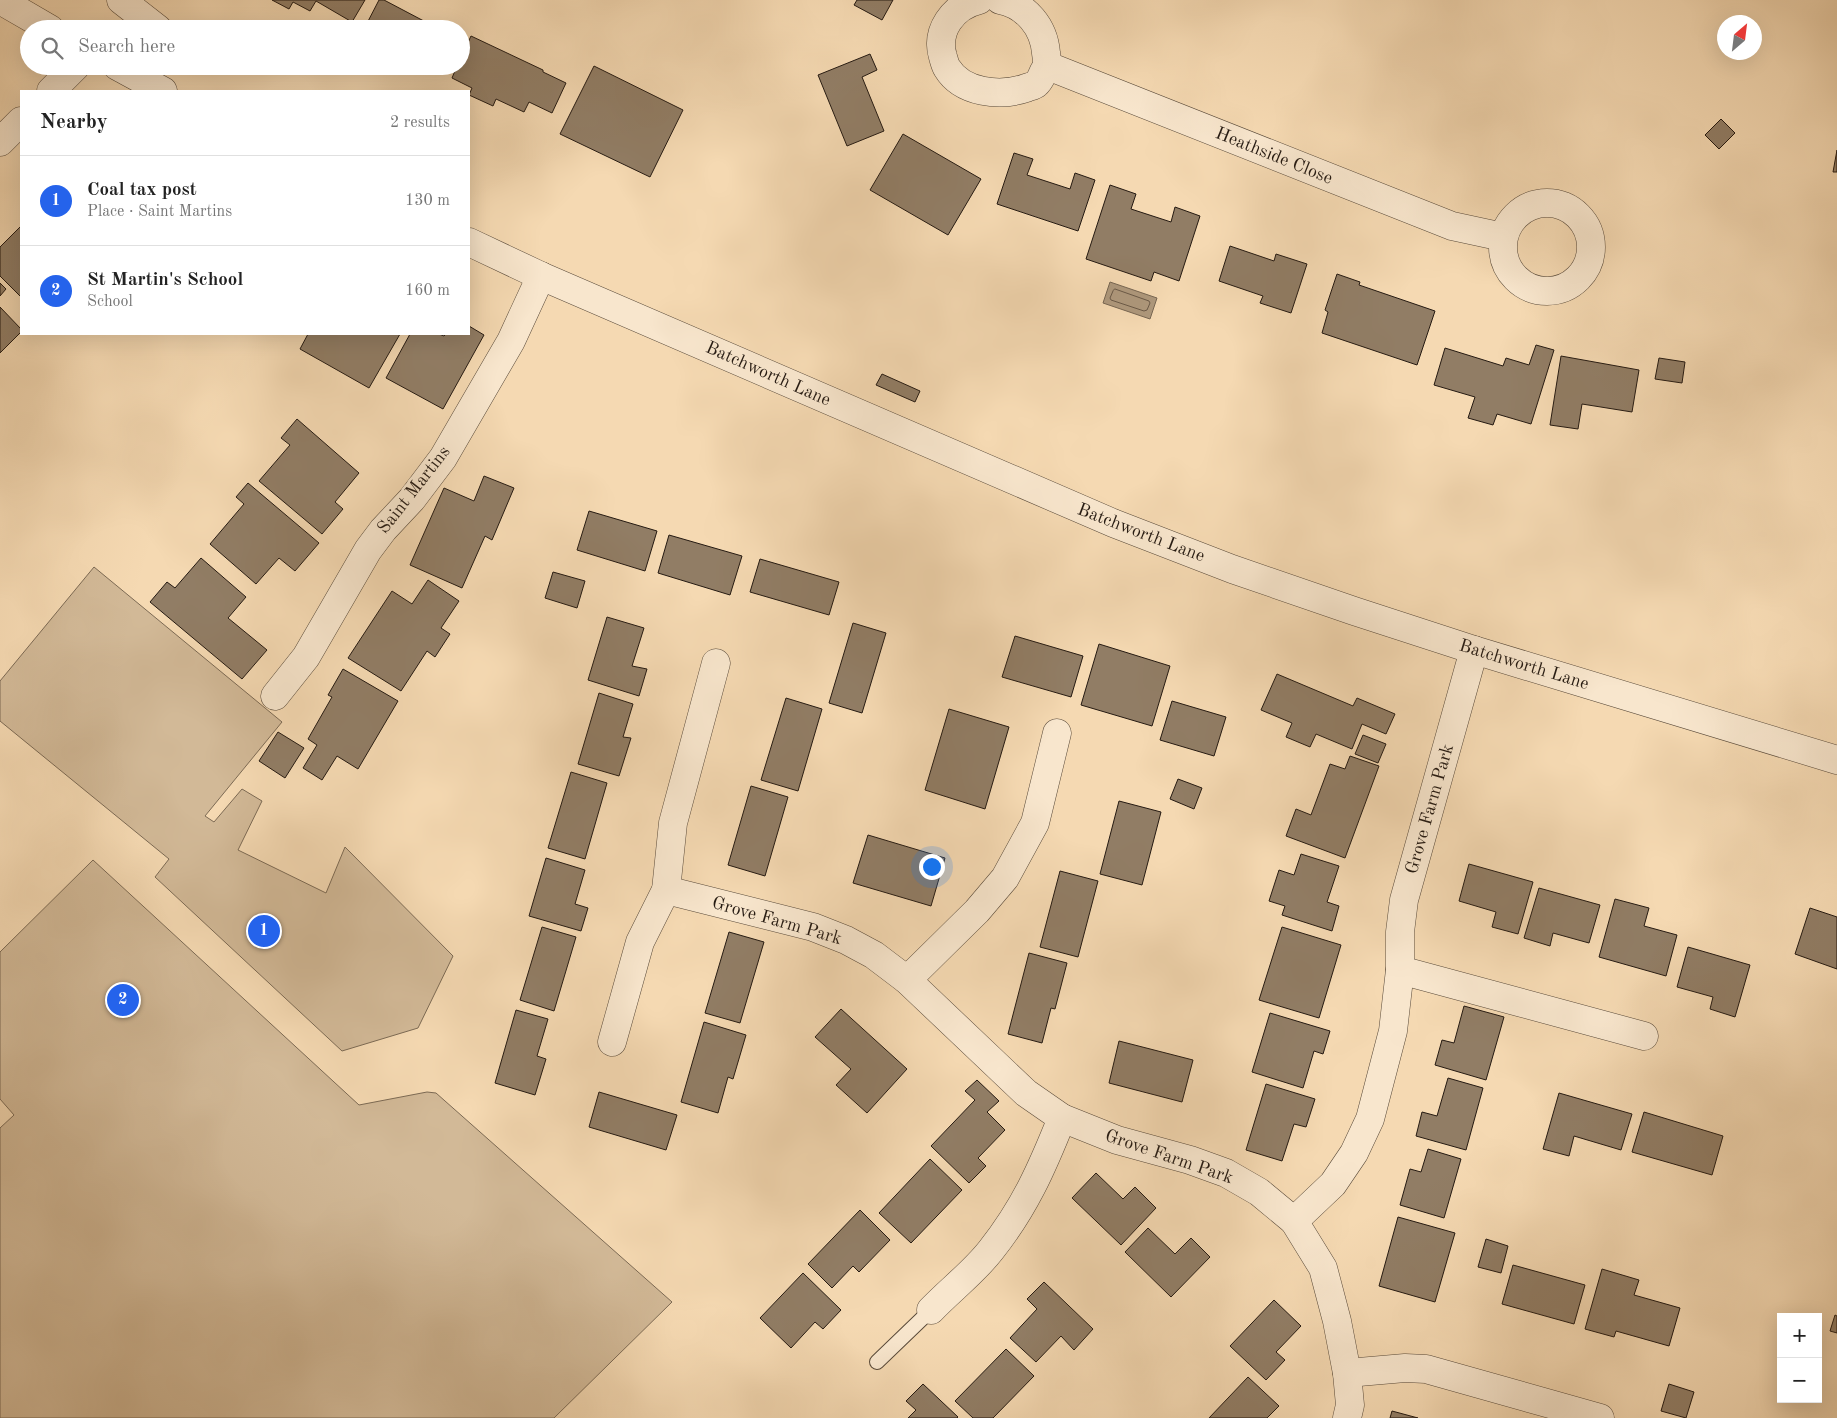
<!DOCTYPE html>
<meta charset="utf-8">
<style>
body{margin:0;font-family:"Old Standard TT",serif;background:#f2f2f2;color:#222}
.controls{position:absolute;right:15px;bottom:15px;display:grid;overflow:hidden;border-radius:0px;box-shadow:0 5px 20px #0002}
.controls button{width:45px;height:45px;display:grid;place-items:center;padding:0;border:0;border-bottom:1px solid #e0e0e0;background:#fff;color:#222;font:25px sans-serif}
.compass{position:absolute;left:1717px;top:15px;width:45px;height:45px;border-radius:50%;background:#fff;box-shadow:0 5px 20px #0002;rotate:28deg}
.you{position:absolute;left:931px;top:866px;width:18px;height:18px;margin:-12px;border:4px solid #fff;border-radius:50%;background:#1a73e8;box-shadow:0 0 0 8px #1a73e833}
.badge{display:grid;place-items:center;width:32px;height:32px;border-radius:50%;background:#2563eb;color:#fff;font-size:16px;font-weight:700}
.pin{position:absolute;translate:-50% -50%;border:2px solid #fff;box-shadow:0 1px 5px #0006}
.list{margin:0;padding:0;list-style:none}
h2{display:flex;justify-content:space-between;align-items:center;height:65px;margin:0;padding:0 20px;font-size:21px}
h2 small{font-size:16px;font-weight:400;color:#767676}
.list li{display:grid;grid-template-columns:32px 1fr auto;gap:15px;align-items:center;box-sizing:border-box;height:90px;padding:0 20px;border-top:1px solid #e0e0e0}
.list b{display:block;font-size:19px;white-space:nowrap}
.list p{margin:0;font-size:16px;white-space:nowrap;color:#767676}
.list em{font-size:16px;font-style:normal;color:#767676}
.icon{flex:none;width:28px;height:28px;fill:none;stroke:currentColor;stroke-width:2;stroke-linecap:round;stroke-linejoin:round}
.map{position:relative;flex:none;width:1837px;height:1418px;overflow:hidden}
.search{position:absolute;background:#fff;box-shadow:0 5px 20px #0002;left:20px;top:20px;width:450px;height:55px;display:flex;align-items:center;gap:12px;box-sizing:border-box;padding:0 18px;border-radius:28px;color:#767676;font-size:19px}
.panel{position:absolute;background:#fff;box-shadow:0 5px 20px #0002;left:20px;top:90px;width:450px;height:245px;border-radius:0px}
.map>svg:first-child{display:block}
.green{fill:#d2b997;stroke:#7c6a54}
.water{fill:#ae987c;stroke:#776652}
.lines{fill:none;stroke-linecap:round;stroke-linejoin:round}
.shore{stroke:#6a5947;stroke-width:1}
.building{fill:#917d65;stroke:#251a12}
.service-casing{stroke:#594a3a;stroke-width:16}
.minor-casing{stroke:#594a3a;stroke-width:29}
.tertiary-casing{stroke:#594a3a;stroke-width:29}
.service{stroke:#f8e6cd;stroke-width:14}
.minor{stroke:#f8e6cd;stroke-width:28}
.tertiary{stroke:#f8e6cd;stroke-width:28}
.labels{text-anchor:middle;dominant-baseline:central;stroke-width:5;stroke-linejoin:round;paint-order:stroke}
.street-label{font-size:18px;fill:#251a12;stroke:#f8e6cd}
</style>
<div class="map">
<svg width="1837" height="1418" viewBox="0 0 1837 1418">
<rect width="100%" height="100%" fill="#f5d9b2"/>
<filter id="stains"><feTurbulence type="fractalNoise" baseFrequency=".004" numOctaves="4"/><feColorMatrix values="0 0 0 0 .2 0 0 0 0 .09 0 0 0 0 .02 0 0 0 .5 -.17"/></filter>
<radialGradient id="worn" r=".72"><stop offset=".6" stop-color="#630" stop-opacity="0"/><stop offset="1" stop-color="#630" stop-opacity=".3"/></radialGradient>
<!-- green -->
<g class="green">
<polygon points="94,567 282,722 205,816 214,822 242,789 262,801 238,850 326,893 345,847 453,956 418,1028 342,1051 155,877 169,859 0,721 0,681"/>
<polygon points="93,860 359,1105 427,1092 436,1093 672,1302 554,1418 0,1418 0,1128 14,1115 0,1099 0,952"/>
</g>
<!-- water -->
<polygon class="water" points="1110,282 1157,298 1150,319 1103,303"/>
<g class="lines">
<!-- shore -->
<polygon class="shore" points="1115,289 1149,301 1150,303 1147,310 1144,311 1111,300 1110,298 1113,291"/>
</g>
<!-- building -->
<g class="building">
<polygon points="272,0 365,0 352,22 316,1 310,11 293,2 289,9"/>
<polygon points="379,0 384,0 439,29 364,29"/>
<polygon points="857,0 893,0 882,20 854,5"/>
<polygon points="471,36 543,70 543,72 566,83 552,113 529,102 524,112 496,99 493,106 469,95 472,88 452,78 457,66 461,66 461,57"/>
<polygon points="870,54 877,70 862,77 884,131 847,146 818,75"/>
<polygon points="414,66 431,66 428,73"/>
<polygon points="594,66 683,110 650,177 560,134"/>
<polygon points="1721,119 1735,133 1719,149 1705,135"/>
<polygon points="903,134 981,179 948,235 870,190"/>
<polygon points="1837,150 1837,172 1833,172"/>
<polygon points="1014,153 1033,159 1027,175 1070,189 1075,173 1095,180 1078,231 997,204"/>
<polygon points="1110,185 1136,194 1131,209 1171,222 1175,207 1200,216 1179,281 1154,272 1151,281 1086,259"/>
<polygon points="21,226 21,297 0,276 0,247"/>
<polygon points="1230,246 1274,261 1276,254 1307,264 1291,313 1260,303 1263,296 1219,281"/>
<polygon points="1337,274 1360,282 1359,285 1435,311 1417,365 1322,333 1328,312 1325,310"/>
<polygon points="0,283 6,289 0,296"/>
<polygon points="0,307 21,329 21,332 0,353"/>
<polygon points="469,326 484,335 443,409 386,378 410,334 439,334 444,336 446,334 469,334"/>
<polygon points="308,334 400,334 369,388 300,349"/>
<polygon points="1536,345 1554,350 1531,424 1497,414 1493,425 1468,418 1475,397 1434,385 1445,348 1503,366 1506,358 1529,365"/>
<polygon points="1561,356 1639,370 1632,412 1582,404 1578,429 1550,425"/>
<polygon points="1659,358 1685,362 1682,383 1655,379"/>
<polygon points="882,374 920,391 915,402 876,385"/>
<polygon points="297,419 359,473 335,502 343,509 322,534 259,481 290,445 281,438"/>
<polygon points="484,476 514,488 492,540 485,536 462,588 410,565 444,488 474,501"/>
<polygon points="248,483 319,543 295,571 279,558 256,584 210,544 244,504 236,497"/>
<polygon points="589,511 657,531 645,571 577,550"/>
<polygon points="669,535 742,556 730,595 658,573"/>
<polygon points="201,558 246,597 228,618 267,650 242,679 150,602 167,582 175,588"/>
<polygon points="760,559 839,582 829,615 750,592"/>
<polygon points="553,572 585,581 577,608 545,598"/>
<polygon points="428,580 459,601 441,628 450,634 435,657 427,651 401,691 348,658 392,591 412,604"/>
<polygon points="607,617 644,628 632,666 647,669 639,696 588,680"/>
<polygon points="853,623 886,633 862,713 829,703"/>
<polygon points="1015,636 1083,656 1071,697 1002,677"/>
<polygon points="1099,644 1170,666 1152,726 1081,705"/>
<polygon points="343,669 398,701 358,769 337,756 322,780 303,768 317,745 308,739 332,697 328,695"/>
<polygon points="1277,674 1353,706 1357,698 1395,714 1386,734 1362,724 1352,749 1316,734 1310,747 1286,737 1292,723 1261,710"/>
<polygon points="599,693 633,704 623,737 631,738 619,776 578,764"/>
<polygon points="786,698 822,709 798,791 761,780"/>
<polygon points="1172,701 1226,717 1214,756 1160,740"/>
<polygon points="949,709 1009,727 985,809 925,790"/>
<polygon points="278,732 304,748 285,778 259,761"/>
<polygon points="1363,735 1386,744 1378,763 1355,754"/>
<polygon points="1350,756 1379,766 1345,858 1286,836 1296,809 1311,815 1330,764 1345,769"/>
<polygon points="571,772 607,783 585,859 548,848"/>
<polygon points="1178,779 1202,788 1194,809 1170,799"/>
<polygon points="751,786 788,797 765,876 728,865"/>
<polygon points="1119,801 1161,812 1142,885 1100,874"/>
<polygon points="868,835 945,858 931,906 853,883"/>
<polygon points="1301,854 1339,866 1327,902 1339,906 1332,931 1282,915 1285,906 1269,901 1279,870 1294,875"/>
<polygon points="546,858 585,870 575,904 588,908 581,931 529,916"/>
<polygon points="1469,864 1533,882 1518,934 1492,927 1496,912 1459,901"/>
<polygon points="1060,871 1098,881 1078,957 1040,947"/>
<polygon points="1539,888 1600,905 1589,943 1553,933 1550,946 1524,938"/>
<polygon points="1615,899 1649,908 1644,926 1677,935 1666,976 1599,957"/>
<polygon points="1810,908 1837,917 1837,969 1795,954"/>
<polygon points="542,927 576,937 554,1011 520,1000"/>
<polygon points="1282,927 1341,945 1319,1018 1259,1000"/>
<polygon points="729,932 764,942 740,1023 705,1013"/>
<polygon points="1688,947 1750,965 1735,1017 1710,1009 1713,997 1677,987"/>
<polygon points="1029,953 1067,963 1055,1009 1051,1008 1042,1043 1008,1034"/>
<polygon points="1464,1006 1504,1017 1486,1080 1435,1065 1442,1040 1454,1043"/>
<polygon points="841,1009 907,1069 867,1113 836,1085 851,1069 815,1037"/>
<polygon points="516,1010 548,1019 537,1056 546,1059 535,1095 495,1083"/>
<polygon points="1270,1013 1330,1031 1323,1054 1314,1051 1303,1088 1252,1072"/>
<polygon points="704,1022 746,1035 733,1079 728,1077 718,1113 681,1102"/>
<polygon points="1119,1041 1193,1060 1182,1102 1109,1083"/>
<polygon points="1448,1078 1483,1088 1466,1150 1416,1136 1422,1112 1437,1116"/>
<polygon points="977,1080 999,1101 987,1112 1005,1130 978,1158 986,1166 969,1183 931,1146 975,1100 965,1091"/>
<polygon points="1266,1084 1315,1099 1306,1127 1294,1124 1282,1161 1246,1150"/>
<polygon points="599,1092 677,1115 666,1150 589,1127"/>
<polygon points="1559,1093 1632,1114 1621,1150 1574,1136 1569,1156 1543,1149"/>
<polygon points="1644,1112 1723,1136 1712,1175 1632,1152"/>
<polygon points="1428,1149 1461,1159 1444,1218 1400,1205 1410,1169 1421,1172"/>
<polygon points="930,1159 962,1190 911,1243 879,1213"/>
<polygon points="1096,1173 1123,1199 1135,1187 1156,1208 1121,1245 1072,1198"/>
<polygon points="860,1210 890,1240 859,1272 853,1266 832,1288 808,1264"/>
<polygon points="1398,1217 1455,1233 1435,1302 1379,1286"/>
<polygon points="1148,1228 1175,1254 1191,1238 1210,1257 1171,1297 1125,1252"/>
<polygon points="1486,1239 1508,1246 1501,1273 1478,1267"/>
<polygon points="1513,1265 1585,1285 1574,1324 1502,1304"/>
<polygon points="1602,1269 1639,1280 1634,1295 1680,1308 1669,1346 1616,1331 1614,1337 1585,1329"/>
<polygon points="803,1273 841,1310 823,1329 815,1322 791,1348 760,1318"/>
<polygon points="1044,1282 1093,1329 1074,1350 1061,1336 1036,1362 1010,1338 1037,1309 1027,1299"/>
<polygon points="1274,1300 1301,1326 1276,1352 1285,1360 1266,1380 1230,1346"/>
<polygon points="1835,1315 1837,1316 1837,1333 1830,1331"/>
<polygon points="1006,1349 1034,1376 993,1418 973,1418 955,1401"/>
<polygon points="1248,1377 1279,1406 1267,1418 1209,1418"/>
<polygon points="923,1384 958,1417 957,1418 908,1418 916,1410 906,1401"/>
<polygon points="1669,1384 1694,1392 1686,1418 1661,1411"/>
<polygon points="1392,1411 1418,1418 1390,1418"/>
</g>
<g class="lines">
<defs>
<polyline id="service" points="877,1362 931,1310"/>
<g id="minor">
<polyline points="121,0 158,29"/>
<path d="M 979,0 C 953,6 935,31 943,57 C 944,60 945,65 947,68 C 962,93 1000,97 1026,88 C 1028,87 1034,86 1036,84 C 1040,81 1042,75 1044,71 C 1048,65 1047,60 1046,53 C 1044,27 1026,5 1000,0"/>
<polyline points="1048,66 1452,226 1503,237"/>
<polyline points="51,91 76,66"/>
<polyline points="0,142 21,121"/>
<circle cx="1547" cy="247" r="44"/>
<polyline points="275,696 306,657 368,550 383,530 412,499 443,458 511,341 541,276"/>
<polyline points="666,890 813,927 846,940 874,955 907,980 1026,1093 1062,1118 1117,1140 1190,1160 1226,1173 1259,1192 1294,1221 1323,1268 1337,1321 1347,1373 1350,1405 1347,1418"/>
<polyline points="1400,970 1644,1036"/>
<polyline points="907,980 977,911 1005,878 1035,823 1057,733"/>
<polyline points="612,1042 640,942 666,890 673,823 716,663"/>
<polyline points="1294,1221 1333,1184 1354,1153 1370,1119 1393,1031 1400,970 1400,932 1404,900 1474,650"/>
<path d="M 931,1310 C 950,1290 974,1272 991,1250 C 1025,1207 1042,1168 1062,1118"/>
<polyline points="1347,1373 1405,1368 1426,1369 1600,1418"/>
</g>
<g id="tertiary">
<polyline points="0,0 50,29"/>
<polyline points="117,66 163,91"/>
<polyline points="469,242 541,276 1113,523 1232,569 1354,611 1474,650 1837,760"/>
</g>
</defs>
<!-- service casing -->
<use href="#service" class="service-casing"/>
<!-- minor casing -->
<use href="#minor" class="minor-casing"/>
<!-- tertiary casing -->
<use href="#tertiary" class="tertiary-casing"/>
<!-- service -->
<use href="#service" class="service"/>
<!-- minor -->
<use href="#minor" class="minor"/>
<!-- tertiary -->
<use href="#tertiary" class="tertiary"/>
</g>
<g class="labels">
<!-- street labels -->
<g class="street-label">
<text transform="translate(1274 156) rotate(22)">Heathside Close</text>
<text transform="translate(768 374) rotate(24)">Batchworth Lane</text>
<text transform="translate(414 490) rotate(-52)">Saint Martins</text>
<text transform="translate(1141 533) rotate(21)">Batchworth Lane</text>
<text transform="translate(1524 665) rotate(17)">Batchworth Lane</text>
<text transform="translate(1430 809) rotate(-74)">Grove Farm Park</text>
<text transform="translate(777 921) rotate(16)">Grove Farm Park</text>
<text transform="translate(1169 1157) rotate(19)">Grove Farm Park</text>
</g>
</g>
<rect width="100%" height="100%" filter="url(#stains)"/>
<rect width="100%" height="100%" fill="url(#worn)"/>
</svg>
<div class="controls">
<button>+</button>
<button>−</button>
</div>
<svg class="compass" viewBox="-18 -18 36 36"><path d="M0-13l5 13h-10z" fill="#e53935"/><path d="M0 13l5-13h-10z" fill="#767676"/></svg>
<div class="you"></div>
<div class="pin badge" style="left:264px;top:931px">1</div>
<div class="pin badge" style="left:123px;top:1000px">2</div>
<div class="search"><svg class="icon" aria-label="search" viewBox="0 0 24 24"><circle cx="10" cy="10" r="6"/><path d="M15 15l6 6"/></svg>Search here</div>
<section class="panel">
<h2>Nearby<small>2 results</small></h2>
<ul class="list">
<li><span class="badge">1</span><div><b>Coal tax post</b><p>Place · Saint Martins</p></div><em>130 m</em></li>
<li><span class="badge">2</span><div><b>St Martin's School</b><p>School</p></div><em>160 m</em></li>
</ul>
</section>
</div>
